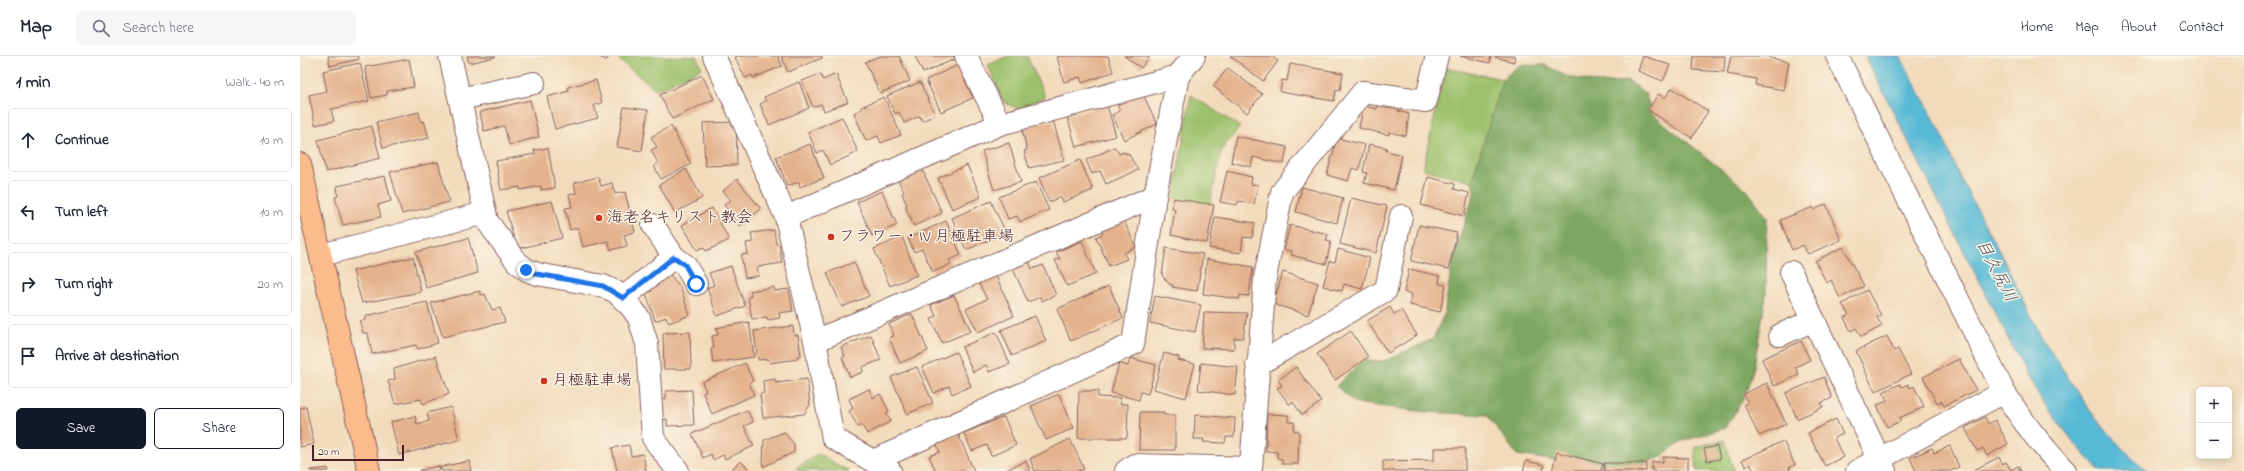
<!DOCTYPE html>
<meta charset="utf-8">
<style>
body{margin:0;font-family:"Indie Flower","Klee One",sans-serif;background:#f6f6f7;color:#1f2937}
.controls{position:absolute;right:12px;bottom:12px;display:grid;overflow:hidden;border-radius:6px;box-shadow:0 2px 10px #0003}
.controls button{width:36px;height:36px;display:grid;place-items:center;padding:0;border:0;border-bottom:1px solid #e0e1e3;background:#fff;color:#1f2937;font:20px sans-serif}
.scale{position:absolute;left:12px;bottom:10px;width:92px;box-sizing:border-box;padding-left:4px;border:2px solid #4a1f2b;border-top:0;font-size:11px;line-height:14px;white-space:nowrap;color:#4a1f2b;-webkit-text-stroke:3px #fcf5e5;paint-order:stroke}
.stop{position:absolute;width:12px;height:12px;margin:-9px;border:3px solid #1a73e8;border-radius:50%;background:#fff}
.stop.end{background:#1a73e8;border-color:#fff;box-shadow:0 1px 4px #0008}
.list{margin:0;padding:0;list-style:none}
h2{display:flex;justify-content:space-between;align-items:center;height:52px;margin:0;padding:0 16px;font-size:17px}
h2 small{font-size:13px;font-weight:400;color:#747a83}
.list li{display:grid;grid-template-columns:26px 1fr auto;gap:12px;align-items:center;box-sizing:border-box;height:64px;margin:0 8px 8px;padding:0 8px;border:1px solid #e0e1e3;border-radius:6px}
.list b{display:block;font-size:15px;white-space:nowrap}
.list em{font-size:13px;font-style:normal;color:#747a83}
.actions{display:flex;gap:8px;padding:12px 16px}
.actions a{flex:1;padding:9px 0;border:1px solid #111827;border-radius:6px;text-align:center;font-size:14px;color:#111827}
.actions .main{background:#111827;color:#fff}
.icon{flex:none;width:22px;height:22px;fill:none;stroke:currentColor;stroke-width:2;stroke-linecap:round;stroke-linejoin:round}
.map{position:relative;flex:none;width:1944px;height:415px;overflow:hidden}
header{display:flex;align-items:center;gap:24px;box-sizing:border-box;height:56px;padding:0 20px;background:#fff;border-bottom:1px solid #e0e1e3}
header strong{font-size:19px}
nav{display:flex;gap:22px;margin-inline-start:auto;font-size:14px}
.search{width:280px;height:36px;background:#f6f6f7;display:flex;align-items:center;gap:10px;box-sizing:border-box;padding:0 14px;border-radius:6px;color:#747a83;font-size:15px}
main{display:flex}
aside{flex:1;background:#fff}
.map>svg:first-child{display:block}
.green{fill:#9cc16c;stroke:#73704c}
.forest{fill:#7da760;stroke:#646346}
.water{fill:#57b9d5;stroke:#506c80}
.building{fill:#e4b28d}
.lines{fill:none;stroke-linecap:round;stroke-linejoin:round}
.minor-casing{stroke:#85615e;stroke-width:24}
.major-casing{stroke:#85615e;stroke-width:24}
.minor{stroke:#fff;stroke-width:22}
.major{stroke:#fbbb8c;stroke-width:22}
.route{stroke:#1a73e8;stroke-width:5}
.poi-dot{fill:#c8321e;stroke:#fcf5e5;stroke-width:1.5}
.labels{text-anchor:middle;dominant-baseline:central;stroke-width:3;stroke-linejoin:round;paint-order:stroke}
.poi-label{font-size:16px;fill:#4a1f2b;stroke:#fcf5e5;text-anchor:start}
.water-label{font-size:17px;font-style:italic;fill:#4f5566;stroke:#fcf5e5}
</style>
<header>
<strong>Map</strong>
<div class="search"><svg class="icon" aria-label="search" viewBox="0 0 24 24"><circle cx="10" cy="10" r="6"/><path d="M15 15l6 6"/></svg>Search here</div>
<nav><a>Home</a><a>Map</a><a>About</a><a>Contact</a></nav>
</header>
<main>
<aside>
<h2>1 min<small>Walk · 40 m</small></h2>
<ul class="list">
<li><svg class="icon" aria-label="ahead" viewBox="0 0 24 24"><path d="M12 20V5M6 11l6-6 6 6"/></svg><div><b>Continue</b></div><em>10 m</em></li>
<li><svg class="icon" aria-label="left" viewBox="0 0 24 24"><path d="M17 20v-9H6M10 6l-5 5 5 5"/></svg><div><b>Turn left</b></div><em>10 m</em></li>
<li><svg class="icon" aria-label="right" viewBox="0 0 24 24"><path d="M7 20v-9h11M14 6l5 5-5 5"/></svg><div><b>Turn right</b></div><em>20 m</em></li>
<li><svg class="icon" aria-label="arrive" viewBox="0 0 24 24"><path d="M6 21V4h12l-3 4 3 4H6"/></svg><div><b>Arrive at destination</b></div></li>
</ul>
<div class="actions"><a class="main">Save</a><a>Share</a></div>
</aside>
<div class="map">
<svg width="1944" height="415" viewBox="0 0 1944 415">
<rect width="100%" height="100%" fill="#fcf5e5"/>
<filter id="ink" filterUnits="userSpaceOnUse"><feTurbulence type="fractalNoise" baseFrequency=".025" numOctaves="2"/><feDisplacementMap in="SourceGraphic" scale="8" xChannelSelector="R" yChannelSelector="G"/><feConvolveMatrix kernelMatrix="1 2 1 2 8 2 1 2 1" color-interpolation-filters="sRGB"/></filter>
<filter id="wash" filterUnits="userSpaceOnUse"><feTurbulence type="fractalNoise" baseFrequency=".012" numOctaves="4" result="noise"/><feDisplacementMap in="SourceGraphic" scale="16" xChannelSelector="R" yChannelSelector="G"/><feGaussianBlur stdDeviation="0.9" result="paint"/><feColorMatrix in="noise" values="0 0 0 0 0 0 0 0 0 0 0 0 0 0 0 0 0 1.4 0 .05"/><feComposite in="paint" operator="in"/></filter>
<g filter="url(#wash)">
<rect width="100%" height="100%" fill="#f2dbbc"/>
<!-- green -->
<g class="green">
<polygon points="321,0 396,0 402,12 357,34 319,4"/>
<polygon points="708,0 727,0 745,41 718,52 704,47 688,9"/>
<polygon points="1145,12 1203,23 1172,125 1123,113"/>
<polygon points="891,39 940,71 922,93 909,152 873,144"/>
<polygon points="1424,384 1434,415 1397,415 1395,391"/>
<polygon points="518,398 549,415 500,415 496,412"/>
</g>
<!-- forest -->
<polygon class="forest" points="1219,9 1245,9 1268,21 1300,27 1329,25 1346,38 1351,57 1447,134 1467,161 1466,239 1454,311 1444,342 1425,372 1380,386 1359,402 1327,412 1272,407 1217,399 1187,359 1126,356 1055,347 1036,330 1063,304 1084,305 1133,283 1144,259 1153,202 1174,137 1172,125 1203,23"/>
<!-- water -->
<polygon class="water" points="1565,0 1600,0 1641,76 1658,118 1697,191 1743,284 1791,356 1823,393 1848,415 1800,415 1776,389 1745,349 1725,316"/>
<g id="blocks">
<!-- building -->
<g class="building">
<polygon points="28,0 58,0 59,3 30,10"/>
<polygon points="167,0 195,0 195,1 169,7"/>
<polygon points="296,0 309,0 307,4"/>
<polygon points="438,0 478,0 482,10 453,22 452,19 445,22 435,1"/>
<polygon points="481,0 522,0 522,2 488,16"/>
<polygon points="580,0 599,0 610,25 580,37 565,6"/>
<polygon points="615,0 654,0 655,3 623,17"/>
<polygon points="761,0 808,0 813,16 782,27 780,21 764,26 757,1"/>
<polygon points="824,0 850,0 841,12"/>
<polygon points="930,0 971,0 978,5 963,25"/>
<polygon points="1160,0 1191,0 1190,7"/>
<polygon points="1191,0 1215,0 1214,6"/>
<polygon points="1343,0 1370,9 1363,25 1338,15"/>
<polygon points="1394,0 1425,0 1424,16 1393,14"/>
<polygon points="1431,0 1471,0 1470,2 1489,6 1484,34 1455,29 1456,23 1427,18"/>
<polygon points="109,3 114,31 87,35 87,39 71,42 65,11"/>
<polygon points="60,7 69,45 31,53 34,65 15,69 9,39 27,35 23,15"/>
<polygon points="990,8 1043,17 1040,35 1036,34 1034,45 980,36 982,24 987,25"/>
<polygon points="658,9 673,42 641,56 626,24"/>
<polygon points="928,12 962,38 947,57 913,30"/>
<polygon points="520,18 523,24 536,18 548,46 524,55 521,48 513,51 502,25"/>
<polygon points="402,19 414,43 372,63 360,39"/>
<polygon points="296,24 302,47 294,49 298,62 255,73 247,41 269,35 268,31"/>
<polygon points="499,26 509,52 469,69 460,48 466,45 464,41"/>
<polygon points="620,26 635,59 622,65 620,60 604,67 599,56 595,58 587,40"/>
<polygon points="1372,32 1408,55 1392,82 1348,54 1358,38 1365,42"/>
<polygon points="842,36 857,68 824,84 812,59 820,55 817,47"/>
<polygon points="584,41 601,79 581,87 578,80 566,85 554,57 562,53 561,51"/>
<polygon points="1079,43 1099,51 1098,55 1109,58 1106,80 1089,76 1089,79 1059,72 1064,50 1077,53"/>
<polygon points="230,44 239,81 209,89 204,70 184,75 180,56"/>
<polygon points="807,49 816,80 776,91 767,60"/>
<polygon points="324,51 348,54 342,95 317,91"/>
<polygon points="119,56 121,66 124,65 129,82 83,92 76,66"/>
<polygon points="542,61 558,96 530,109 523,94 517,97 508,76"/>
<polygon points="753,64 764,104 729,112 724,95 727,94 722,73"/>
<polygon points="436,66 437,109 405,110 403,67"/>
<polygon points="72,70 80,102 26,116 18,84"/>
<polygon points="371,70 391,108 361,123 354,110 358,107 351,94 357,91 351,81"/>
<polygon points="936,80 987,91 984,108 953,101 951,111 931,106"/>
<polygon points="1037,82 1065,89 1059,114 1052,112 1048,125 1027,119"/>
<polygon points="709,87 721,126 694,134 682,95"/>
<polygon points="510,88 524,122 500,131 499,126 487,130 476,101"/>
<polygon points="1069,88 1087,92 1086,95 1102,99 1094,134 1064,127 1067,117 1063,116"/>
<polygon points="815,91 819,98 825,96 826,98 828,97 838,114 806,128 800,115 792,118 786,104"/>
<polygon points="248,92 255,132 241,134 241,130 220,134 220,131 201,134 196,105 235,98 234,94"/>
<polygon points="780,104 793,134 763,146 760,141 749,146 739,122"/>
<polygon points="138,106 149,146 102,158 90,116"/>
<polygon points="667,109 681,141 652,153 638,122"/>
<polygon points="386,113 402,142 375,157 359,129"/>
<polygon points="622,113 642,157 614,170 605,150 607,149 602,138 604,136 598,124"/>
<polygon points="927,115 952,121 951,128 958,129 954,148 939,145 937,149 920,146"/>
<polygon points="85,120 91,145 78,149 81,161 43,169 35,141 38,140 37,130"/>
<polygon points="298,121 301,130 312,127 315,138 325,136 335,176 324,179 327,190 311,194 308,185 283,191 278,172 270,174 265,152 272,151 269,139 276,137 274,127"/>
<polygon points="1128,121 1155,128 1154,133 1169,137 1164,160 1121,149"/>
<polygon points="437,123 461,153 440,170 424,149 431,144 423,135"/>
<polygon points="736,126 749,154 720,166 717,160 708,163 699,141"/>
<polygon points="1002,131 1043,142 1037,167 996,156"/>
<polygon points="582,135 597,169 572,180 557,146"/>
<polygon points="874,142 914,149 907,187 871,179 875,153 872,153"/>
<polygon points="1051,142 1087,150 1076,197 1040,188"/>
<polygon points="252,145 262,182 217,193 206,155"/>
<polygon points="691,145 706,177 666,194 652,162"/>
<polygon points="1526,148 1541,184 1508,198 1503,189 1492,194 1480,164 1513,151 1514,154"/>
<polygon points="412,152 429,184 406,195 403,191 397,194 382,169"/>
<polygon points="915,161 955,167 952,182 943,181 941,197 909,192"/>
<polygon points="646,165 661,199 649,204 651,208 633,216 622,193 614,196 608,182"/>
<polygon points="824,165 836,191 824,197 827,203 809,210 796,181 803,178 802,175"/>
<polygon points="990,169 1028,178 1026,184 1031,185 1026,208 991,199 992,195 984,194"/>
<polygon points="1119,169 1157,177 1149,213 1111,205"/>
<polygon points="474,174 476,188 479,188 482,207 457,211 459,220 445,222 441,199 448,198 446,187 453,186 451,177"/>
<polygon points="602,181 617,219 590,230 574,193"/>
<polygon points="168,182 178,217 126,232 116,196"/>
<polygon points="782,185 796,218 767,230 755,204 760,203 756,196"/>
<polygon points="1543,191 1564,230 1540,242 1531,224 1527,227 1515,205"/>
<polygon points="866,192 903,198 897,235 872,231 873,229 869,228 862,219"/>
<polygon points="1038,193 1070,202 1062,233 1044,228 1042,235 1023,230 1030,205 1035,206"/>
<polygon points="113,201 121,236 62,247 53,215"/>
<polygon points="907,203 953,211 949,240 940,239 939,243 903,238"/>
<polygon points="554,206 569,240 542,251 527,217"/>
<polygon points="729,206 732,213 743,209 756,239 742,245 740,241 728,246 713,213"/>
<polygon points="431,210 445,250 417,260 407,232 414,229 409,217"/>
<polygon points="1109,213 1140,220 1139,228 1146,229 1140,256 1110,249 1112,238 1104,236"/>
<polygon points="367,215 380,231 390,259 369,267 366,261 355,265 346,237 352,235 351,232 359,229 355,223"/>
<polygon points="983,216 1018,227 1008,259 973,248"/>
<polygon points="695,218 714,260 678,276 666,253 687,243 678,226"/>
<polygon points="809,230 823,262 771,285 757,253"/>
<polygon points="474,231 475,235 489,233 493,255 479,257 480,262 468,264 467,261 452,263 448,241 451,240 450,235"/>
<polygon points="1567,234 1581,259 1577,261 1582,270 1561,281 1556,272 1551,275 1544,262 1549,259 1542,248"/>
<polygon points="180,235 181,239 185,238 192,254 200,252 205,266 143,281 131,247"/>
<polygon points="654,239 671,275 642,287 631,263 636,260 631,249"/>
<polygon points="855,240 901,249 895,276 850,267"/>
<polygon points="127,246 138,287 118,293 116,289 72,298 68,277 63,277 60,265 65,264 65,260"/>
<polygon points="1090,251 1094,258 1101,254 1117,279 1088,297 1067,265"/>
<polygon points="904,256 947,257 943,282 934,282 934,293 902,292"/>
<polygon points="612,258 628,295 600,307 589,282 594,280 589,268"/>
<polygon points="735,260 746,285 712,300 701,274"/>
<polygon points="449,266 454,301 413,307 411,293 414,292 412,280 418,279 416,272"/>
<polygon points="493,270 494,279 498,279 501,300 497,300 498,303 470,307 469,303 458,304 454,275"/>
<polygon points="1051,275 1068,301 1035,324 1017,298"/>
<polygon points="390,276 391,313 364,313 363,277"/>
<polygon points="696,276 710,308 689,316 686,309 673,316 662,291"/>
<polygon points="571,279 581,304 562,311 563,316 550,321 542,301 545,300 541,291"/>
<polygon points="1587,280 1594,295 1598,293 1611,318 1575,336 1556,295"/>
<polygon points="1501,285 1510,304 1495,311 1499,319 1474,330 1462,303"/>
<polygon points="656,296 671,330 652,338 649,330 634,337 622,311"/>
<polygon points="864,297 879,301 878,304 895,308 886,342 854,333"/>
<polygon points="136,300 149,338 123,348 121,343 95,348 88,325 95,323 94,313"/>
<polygon points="830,302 856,309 848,338 841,336 839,344 811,337 819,307 828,310"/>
<polygon points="1659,303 1676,334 1644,350 1641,345 1637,347 1623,321"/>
<polygon points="445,307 453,325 449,327 454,339 412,358 403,337 406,335 402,326"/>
<polygon points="901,307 938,311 935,339 898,334"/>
<polygon points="617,311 633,347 607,358 591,321"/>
<polygon points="996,311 1021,346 1002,359 993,346 989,348 977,332 982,330 978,324"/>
<polygon points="1524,321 1532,342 1521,347 1523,351 1497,363 1486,337"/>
<polygon points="475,323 476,327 507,323 510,349 504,358 463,362 460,338 464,337 463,325"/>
<polygon points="1467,327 1486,368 1459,380 1444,348 1448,347 1443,338"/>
<polygon points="1600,328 1602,331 1608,328 1610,332 1614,330 1624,351 1599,362 1601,365 1587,371 1577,349 1587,345 1583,336"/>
<polygon points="569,333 573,342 580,338 589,355 586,357 591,365 567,378 562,369 558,371 549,355 553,352 549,343"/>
<polygon points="392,334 394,369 367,370 367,363 362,364 361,343 366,343 366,335"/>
<polygon points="779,335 798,335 798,341 820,342 820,348 828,348 827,382 778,382"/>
<polygon points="759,338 774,372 746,384 731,350"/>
<polygon points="6,351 14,388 0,391 0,352"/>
<polygon points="151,351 159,384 99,399 91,366 115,360 117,368 129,365 127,357"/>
<polygon points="447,354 453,366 444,370 454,390 425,403 423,399 413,404 411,398 403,402 392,378"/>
<polygon points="840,356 864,356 864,359 875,359 875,394 839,394"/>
<polygon points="967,358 988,359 988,366 994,366 994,375 999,375 998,408 982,408 982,403 977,402 977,396 966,395"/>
<polygon points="895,359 935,362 934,381 926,381 925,387 903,386 904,383 894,383"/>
<polygon points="704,361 716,389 691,400 687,389 672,395 664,377"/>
<polygon points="1685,361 1688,368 1695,364 1708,388 1687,400 1683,392 1677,395 1665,372"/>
<polygon points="1536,363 1543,378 1534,382 1543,401 1525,410 1508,377"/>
<polygon points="484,376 494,388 494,396 463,411 464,384"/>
<polygon points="658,378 674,415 636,415 629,400 640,396 636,387"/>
<polygon points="770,383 784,413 778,415 735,415 730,403"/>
<polygon points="1483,385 1495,409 1489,412 1490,415 1454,415 1450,408 1446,411 1442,404"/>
<polygon points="329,389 331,400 343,398 346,415 317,415 312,392"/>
<polygon points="1417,390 1420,403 1407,405 1404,393"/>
<polygon points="1650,390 1659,411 1651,415 1616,415 1610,402 1632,392 1634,397"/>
<polygon points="1134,392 1165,392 1165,415 1083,415 1083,405 1134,404"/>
<polygon points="1257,396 1303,408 1301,415 1252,415"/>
<polygon points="1363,401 1388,402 1388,415 1352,415 1352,406 1363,406"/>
<polygon points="1699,401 1702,408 1706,406 1711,414 1718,410 1721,415 1675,415 1674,414"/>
<polygon points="169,405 171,415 142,415 141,411"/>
<polygon points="440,405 448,412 451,415 430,415"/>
<polygon points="726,405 730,415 704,415"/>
<polygon points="1226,405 1244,409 1243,415 1223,415"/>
<rect x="1304" y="407" width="42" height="8"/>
<polygon points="139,410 140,415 120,415 120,414"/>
<polygon points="28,412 29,415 10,415 10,414"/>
</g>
</g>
</g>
<g filter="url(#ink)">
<use href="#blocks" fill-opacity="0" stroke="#85615e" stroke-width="1"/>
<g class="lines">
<defs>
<g id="minor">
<polyline points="150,0 187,165 217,206 227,214 237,218 303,230 316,236 332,252 339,262 347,288 353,382 378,415"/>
<polyline points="414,0 486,161 515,285 533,382 590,415"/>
<polyline points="666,0 700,68"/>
<path d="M 1537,0 L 1704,336 C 1722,365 1742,391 1766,415"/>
<polyline points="160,43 234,27"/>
<polyline points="486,161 700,68 878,20"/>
<polyline points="21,199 185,157"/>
<polyline points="374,201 385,209 396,228"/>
<polyline points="1491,216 1585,415"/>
<polyline points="323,242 374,201 353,169"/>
<polyline points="1480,279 1514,264"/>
<polyline points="515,285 855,140"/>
<polyline points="957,309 1086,234 1101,160"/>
<polyline points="573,405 833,288 855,140 878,20 894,0"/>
<polyline points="826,415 834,409 951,412 965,222 982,136 1063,36 1126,45 1137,0"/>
<polyline points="1557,415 1704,336"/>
</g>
<polyline id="major" points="0,108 69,415"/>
</defs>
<!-- minor casing -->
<use href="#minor" class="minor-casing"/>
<!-- major casing -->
<use href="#major" class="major-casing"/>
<!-- minor -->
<use href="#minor" class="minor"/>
<!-- major -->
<use href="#major" class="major"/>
</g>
</g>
<g class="lines" filter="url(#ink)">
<!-- route -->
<polyline class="route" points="226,214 237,218 303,230 323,242 374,201 385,209 396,228"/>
</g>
<!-- markers -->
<g class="poi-dot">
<circle cx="299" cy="162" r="4"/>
<circle cx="531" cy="181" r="4"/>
<circle cx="244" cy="325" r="4"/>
</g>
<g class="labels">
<!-- poi labels -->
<g class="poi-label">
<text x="307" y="162">海老名キリスト教会</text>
<text x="539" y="181">フラワー・IV 月極駐車場</text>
<text x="252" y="325">月極駐車場</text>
</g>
<!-- water labels -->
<g class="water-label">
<text transform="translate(1696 215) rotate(63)">目久尻川</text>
</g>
</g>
</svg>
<div class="controls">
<button>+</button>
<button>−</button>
</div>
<div class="scale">20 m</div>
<div class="stop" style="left:396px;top:228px"></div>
<div class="stop end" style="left:226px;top:214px"></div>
</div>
</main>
